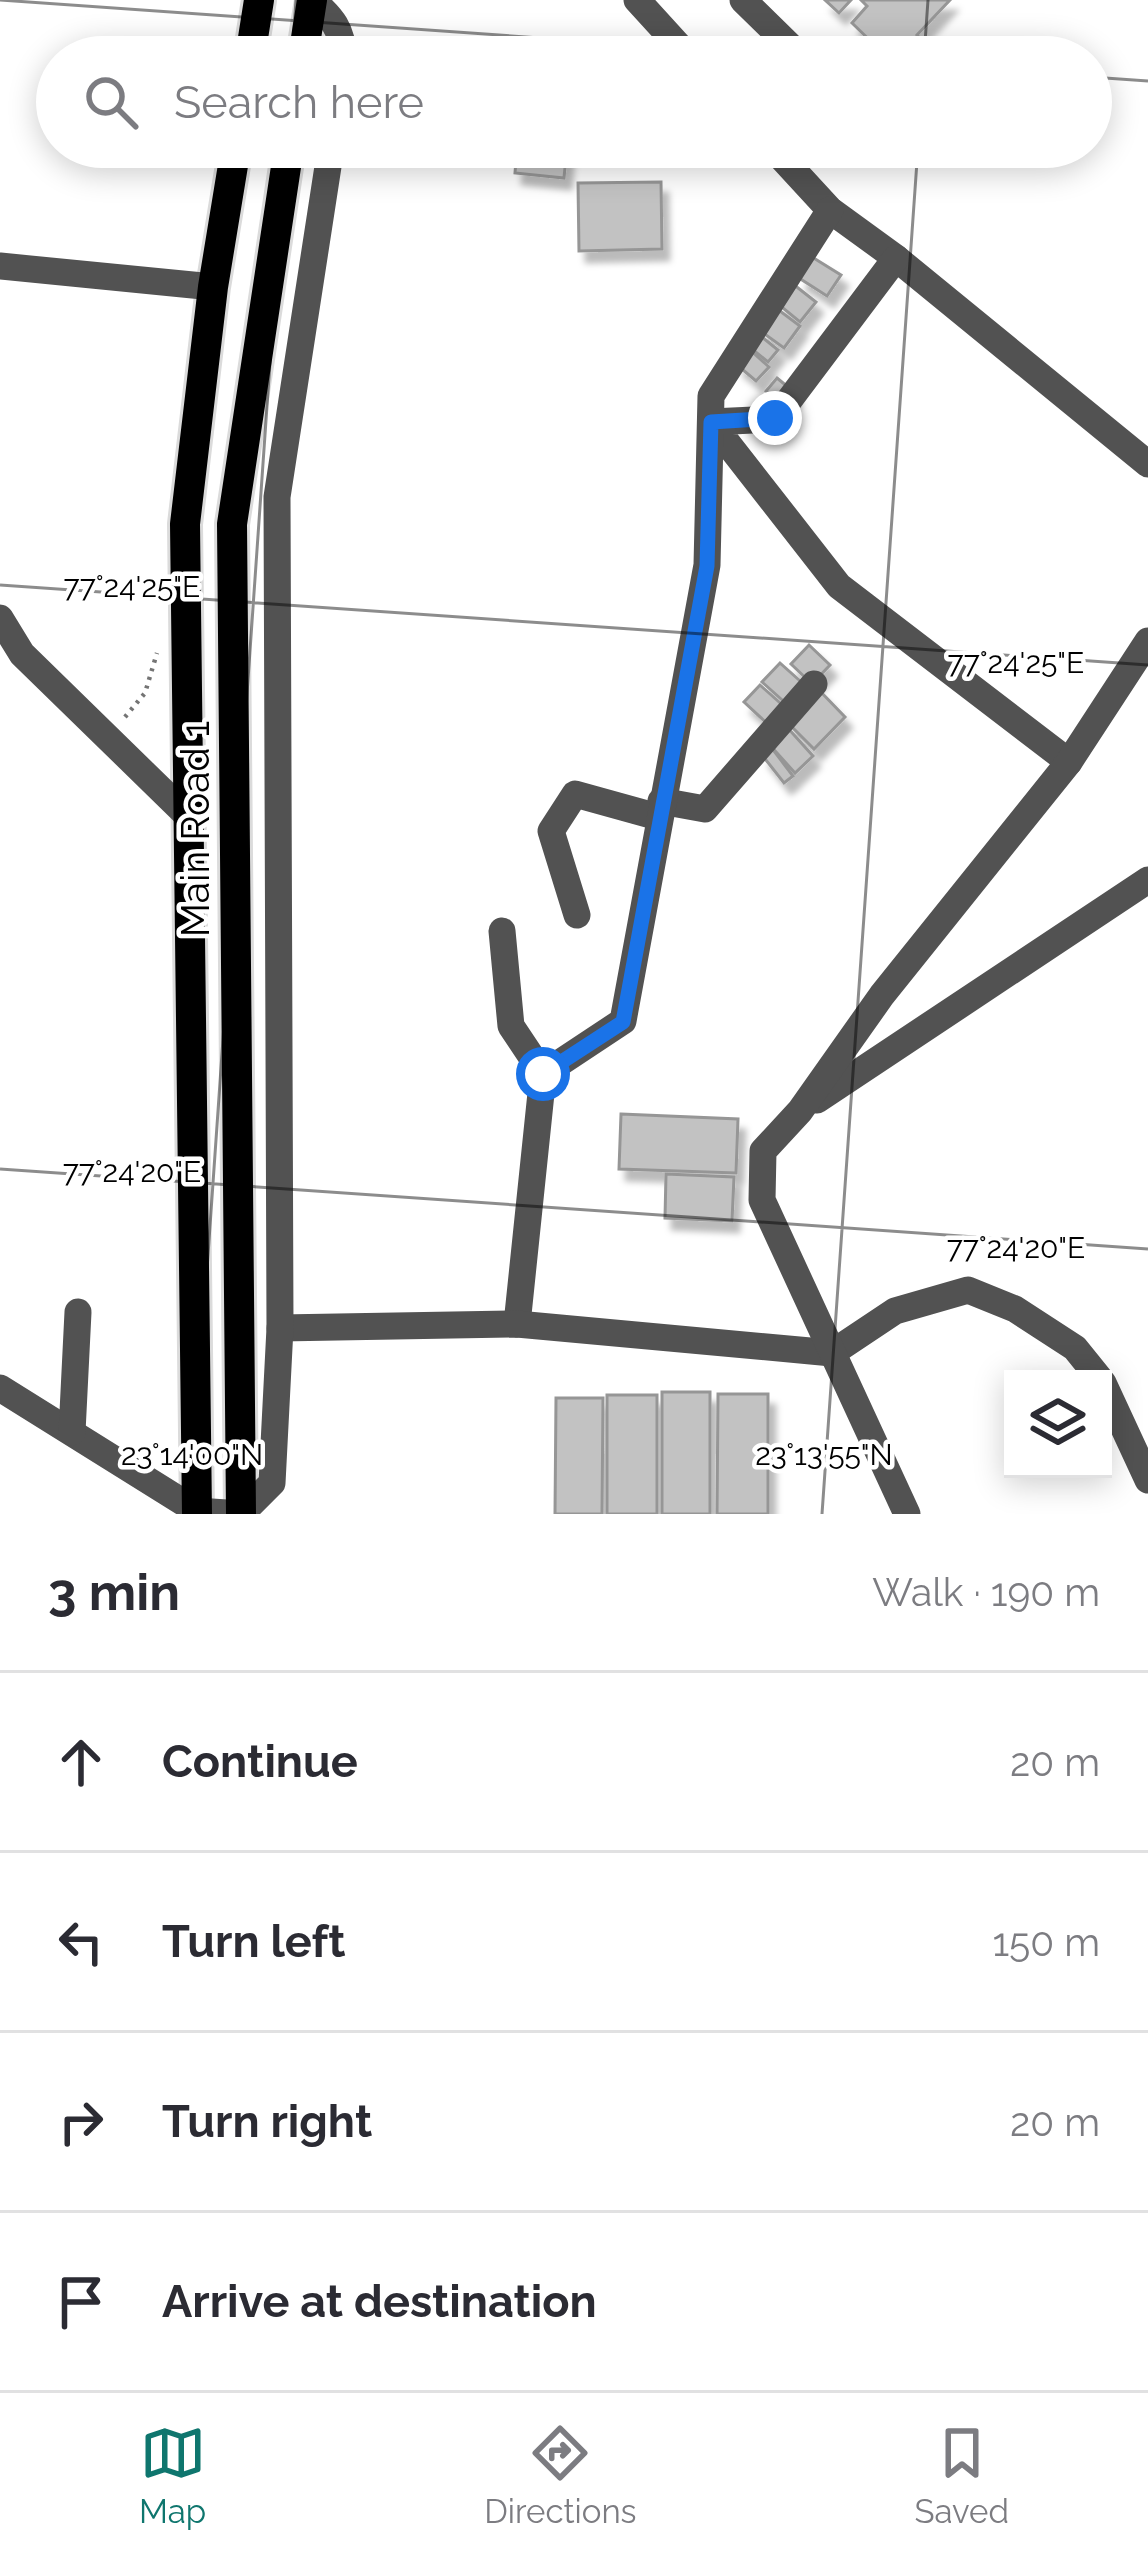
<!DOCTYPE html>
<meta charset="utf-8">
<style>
body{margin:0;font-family:Raleway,sans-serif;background:#f7f7f7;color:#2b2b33}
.controls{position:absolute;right:36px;bottom:36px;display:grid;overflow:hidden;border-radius:0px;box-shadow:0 6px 30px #0003}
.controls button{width:108px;height:108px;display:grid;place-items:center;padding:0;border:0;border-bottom:3px solid #e1e1e2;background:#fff;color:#2b2b33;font:60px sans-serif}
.stop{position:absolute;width:36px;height:36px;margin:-27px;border:9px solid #1a73e8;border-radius:50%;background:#fff}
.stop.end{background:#1a73e8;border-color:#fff;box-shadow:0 3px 12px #0008}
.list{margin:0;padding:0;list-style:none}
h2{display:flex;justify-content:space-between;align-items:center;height:156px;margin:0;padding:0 48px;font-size:51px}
h2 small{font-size:39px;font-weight:400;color:#7c7c81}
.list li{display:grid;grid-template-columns:78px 1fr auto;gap:36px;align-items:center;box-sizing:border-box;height:180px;padding:0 48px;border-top:3px solid #e1e1e2}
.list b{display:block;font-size:45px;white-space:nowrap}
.list em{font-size:39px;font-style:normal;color:#7c7c81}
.icon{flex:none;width:66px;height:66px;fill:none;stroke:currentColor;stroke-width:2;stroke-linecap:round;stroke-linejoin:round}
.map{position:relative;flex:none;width:1148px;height:1514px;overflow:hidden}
.search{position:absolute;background:#fff;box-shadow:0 6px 30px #0003;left:36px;right:36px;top:36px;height:132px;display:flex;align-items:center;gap:30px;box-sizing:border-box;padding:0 42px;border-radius:66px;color:#7c7c81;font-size:45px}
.sheet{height:876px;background:#fff}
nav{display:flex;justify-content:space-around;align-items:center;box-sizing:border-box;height:168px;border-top:3px solid #e1e1e2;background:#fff;font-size:33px;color:#7c7c81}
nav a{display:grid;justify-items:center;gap:6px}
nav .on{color:#0f766e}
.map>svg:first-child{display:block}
.building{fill:#c2c2c2;stroke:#969696;stroke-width:3;filter:url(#shadow)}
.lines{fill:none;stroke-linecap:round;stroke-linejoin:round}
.major-casing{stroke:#dbdbdb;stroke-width:36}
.path{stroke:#747474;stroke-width:4.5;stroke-dasharray:3 6;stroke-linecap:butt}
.minor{stroke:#525252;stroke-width:27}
.major{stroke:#000;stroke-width:30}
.route{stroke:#1a73e8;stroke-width:15}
.ticks{fill:none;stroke:#000;stroke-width:3;stroke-opacity:0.45}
.labels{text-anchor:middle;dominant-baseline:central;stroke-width:9;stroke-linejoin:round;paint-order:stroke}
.street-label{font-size:39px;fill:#000;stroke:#fff}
.ticks-label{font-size:30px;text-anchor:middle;fill:#000;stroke:#fff;stroke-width:9;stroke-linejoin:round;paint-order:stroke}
</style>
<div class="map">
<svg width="1148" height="1514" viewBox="0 0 1148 1514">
<defs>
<filter id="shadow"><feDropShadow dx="7" dy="11" stdDeviation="3" flood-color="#0004"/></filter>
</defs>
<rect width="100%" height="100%" fill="#fff"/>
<!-- building -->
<g class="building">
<polygon points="825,0 851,0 839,13"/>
<polygon points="861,0 950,0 917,35 937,55 887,57 852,23 867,6"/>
<polygon points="517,147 567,147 564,178 515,173"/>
<polygon points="661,182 662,249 579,251 578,183"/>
<polygon points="812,257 841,275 827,296 799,278"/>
<polygon points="793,284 816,302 800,322 778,304"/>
<polygon points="776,308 800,326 784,348 759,330"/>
<polygon points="757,333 778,350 768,362 747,345"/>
<polygon points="749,349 769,367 756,381 736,364"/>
<polygon points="777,378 794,392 783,406 766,391"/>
<polygon points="809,645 830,665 812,684 791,664"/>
<polygon points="780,663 808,688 790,707 762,682"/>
<polygon points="760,685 788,710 772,728 744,702"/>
<polygon points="819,690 845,717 814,749 787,722"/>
<polygon points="786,726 813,756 795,773 768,743"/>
<polygon points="771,747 793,776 784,783 762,755"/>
<polygon points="621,1114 738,1119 736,1173 619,1169"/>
<polygon points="666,1174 734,1177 732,1221 665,1218"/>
<rect x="662" y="1392" width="48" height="122"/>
<polygon points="718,1394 768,1394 768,1514 717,1514"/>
<rect x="607" y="1395" width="50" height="119"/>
<polygon points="556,1398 603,1398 602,1514 555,1514"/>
</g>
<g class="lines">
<defs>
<g id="major">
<polyline points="250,57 259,0"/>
<polyline points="303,57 312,0"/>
<polyline points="197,1514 185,524 213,287 236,147"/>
<polyline points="241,1514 232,524 289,147"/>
</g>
</defs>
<!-- major casing -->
<use href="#major" class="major-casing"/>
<!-- path -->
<polyline class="path" points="125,717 145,693 157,653"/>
<!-- minor -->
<g class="minor">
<path d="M 312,0 C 332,17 343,30 343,57"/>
<polyline points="637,0 689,57"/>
<polyline points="743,0 801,57"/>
<polyline points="772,147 830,210 896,258 1148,464"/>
<polyline points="896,258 775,419 711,422 839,586 1069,762"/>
<polyline points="0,266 213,287"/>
<polyline points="0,618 22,654 189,817"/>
<polyline points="661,801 705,809 814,684"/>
<polyline points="577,915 551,831 575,794 658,817"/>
<polyline points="502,931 511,1026 543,1074"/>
<polyline points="817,1100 1148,880"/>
<polyline points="517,1324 543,1074 623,1021 707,565 711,396 830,210"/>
<polyline points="280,1328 517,1324 832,1353 895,1311 968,1290 1015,1309 1075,1348 1100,1379"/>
<polyline points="1103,1383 1148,1480"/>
<polyline points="0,1388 197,1511 241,1514"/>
<polyline points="72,1432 78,1312"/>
<polyline points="241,1514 272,1483 280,1328 277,497 331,147"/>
<polyline points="907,1514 762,1200 763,1151 800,1111 882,995 1069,762 1148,641"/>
</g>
<!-- major -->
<use href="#major" class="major"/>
</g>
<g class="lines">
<!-- route -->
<polyline class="route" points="543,1074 623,1022 707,566 711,422 775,418"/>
</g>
<!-- ticks -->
<path class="ticks" d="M 0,0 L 811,57M 292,57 L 296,0M 924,57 L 928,0M 1091,77 L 1148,81M 0,585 L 1148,665M 0,1169 L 1148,1249M 190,1514 L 285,147M 822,1514 L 918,147"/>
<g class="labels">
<!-- street labels -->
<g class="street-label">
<text transform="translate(195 829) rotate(-90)">Main Road 1</text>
</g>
</g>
<g class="ticks-label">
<text x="132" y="597">77°24'25"E</text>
<text x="1016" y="673">77°24'25"E</text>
<text x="132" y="1182">77°24'20"E</text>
<text x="1016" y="1258">77°24'20"E</text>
<text x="192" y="1465">23°14'00"N</text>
<text x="824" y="1465">23°13'55"N</text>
</g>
</svg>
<div class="controls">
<button><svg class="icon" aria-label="layers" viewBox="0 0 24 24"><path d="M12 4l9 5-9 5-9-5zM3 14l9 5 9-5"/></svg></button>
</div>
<div class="stop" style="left:543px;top:1074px"></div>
<div class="stop end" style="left:775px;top:418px"></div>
<div class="search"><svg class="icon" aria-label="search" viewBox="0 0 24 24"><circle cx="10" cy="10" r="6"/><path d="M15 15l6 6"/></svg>Search here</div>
</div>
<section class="sheet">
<h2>3 min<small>Walk · 190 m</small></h2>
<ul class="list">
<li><svg class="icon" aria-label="ahead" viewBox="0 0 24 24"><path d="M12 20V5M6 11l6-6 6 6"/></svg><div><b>Continue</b></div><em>20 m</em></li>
<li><svg class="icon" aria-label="left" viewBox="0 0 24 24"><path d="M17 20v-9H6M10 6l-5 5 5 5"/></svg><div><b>Turn left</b></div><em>150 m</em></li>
<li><svg class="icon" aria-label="right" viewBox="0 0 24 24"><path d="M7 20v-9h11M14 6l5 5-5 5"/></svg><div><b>Turn right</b></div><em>20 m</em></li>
<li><svg class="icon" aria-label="arrive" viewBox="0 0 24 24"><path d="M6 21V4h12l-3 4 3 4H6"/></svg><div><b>Arrive at destination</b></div></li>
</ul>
</section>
<nav>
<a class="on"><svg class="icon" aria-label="map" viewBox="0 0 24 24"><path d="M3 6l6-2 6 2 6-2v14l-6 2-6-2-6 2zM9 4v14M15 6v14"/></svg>Map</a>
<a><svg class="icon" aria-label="directions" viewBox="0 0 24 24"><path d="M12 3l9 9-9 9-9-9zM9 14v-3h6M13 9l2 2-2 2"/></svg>Directions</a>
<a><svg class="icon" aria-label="saved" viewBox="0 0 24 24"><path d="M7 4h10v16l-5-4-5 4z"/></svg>Saved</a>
</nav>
